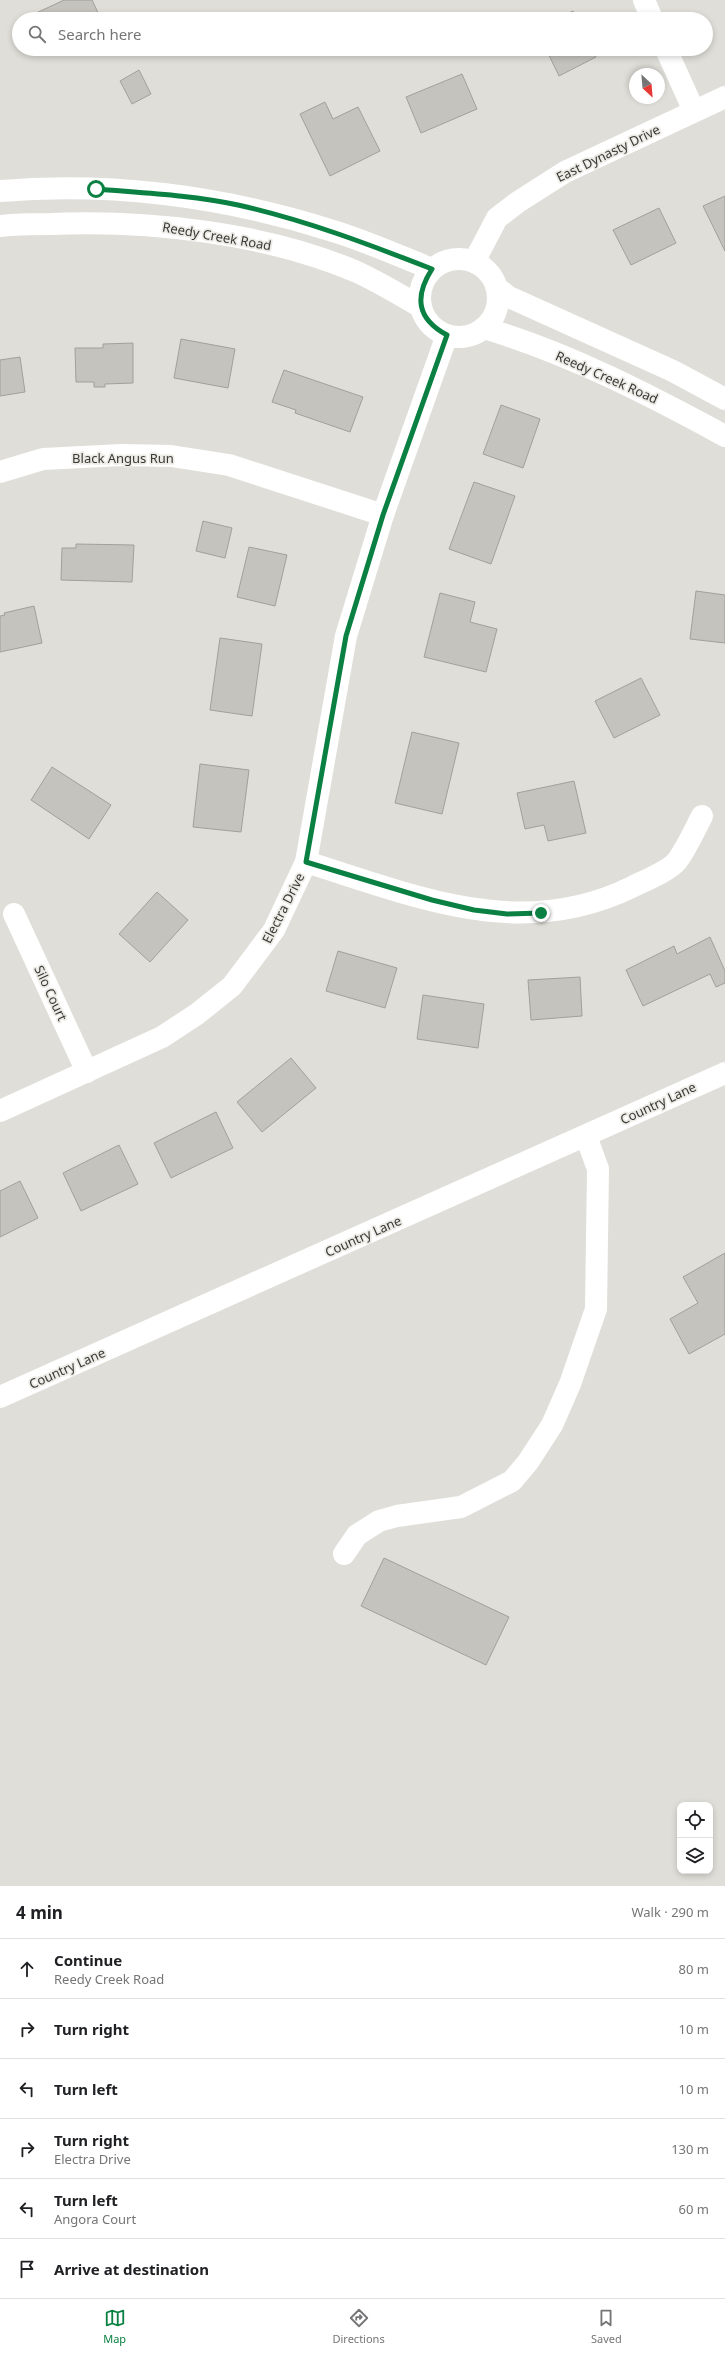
<!DOCTYPE html>
<meta charset="utf-8">
<style>
body{margin:0;font-family:"Noto Sans",sans-serif;background:#f6f6f6;color:#202124}
.controls{position:absolute;right:12px;bottom:12px;display:grid;overflow:hidden;border-radius:8px;box-shadow:0 2px 6px #0003}
.controls button{width:36px;height:36px;display:grid;place-items:center;padding:0;border:0;border-bottom:1px solid #e0e0e0;background:#fff;color:#202124;font:20px sans-serif}
.compass{position:absolute;left:629px;top:68px;width:36px;height:36px;border-radius:50%;background:#fff;box-shadow:0 2px 6px #0003;rotate:154deg}
.stop{position:absolute;width:12px;height:12px;margin:-9px;border:3px solid #0b8043;border-radius:50%;background:#fff}
.stop.end{background:#0b8043;border-color:#fff;box-shadow:0 1px 4px #0008}
.list{margin:0;padding:0;list-style:none}
h2{display:flex;justify-content:space-between;align-items:center;height:52px;margin:0;padding:0 16px;font-size:17px}
h2 small{font-size:13px;font-weight:400;color:#757577}
.list li{display:grid;grid-template-columns:26px 1fr auto;gap:12px;align-items:center;box-sizing:border-box;height:60px;padding:0 16px;border-top:1px solid #e0e0e0}
.list b{display:block;font-size:15px;white-space:nowrap}
.list p{margin:0;font-size:13px;white-space:nowrap;color:#757577}
.list em{font-size:13px;font-style:normal;color:#757577}
.icon{flex:none;width:22px;height:22px;fill:none;stroke:currentColor;stroke-width:2;stroke-linecap:round;stroke-linejoin:round}
.map{position:relative;flex:none;width:725px;height:1886px;overflow:hidden}
.search{position:absolute;background:#fff;box-shadow:0 2px 6px #0003;left:12px;right:12px;top:12px;height:44px;display:flex;align-items:center;gap:10px;box-sizing:border-box;padding:0 14px;border-radius:22px;color:#757577;font-size:15px}
.sheet{height:412px;background:#fff}
nav{display:flex;justify-content:space-around;align-items:center;box-sizing:border-box;height:56px;border-top:1px solid #e0e0e0;background:#fff;font-size:11px;color:#757577}
nav a{display:grid;justify-items:center;gap:2px}
nav .on{color:#0b8043}
.map>svg:first-child{display:block}
.building{fill:#c4c3bd;stroke:#a1a09a}
.lines{fill:none;stroke-linecap:round;stroke-linejoin:round}
.minor{stroke:#fff;stroke-width:22}
.route{stroke:#0b8043;stroke-width:5}
.labels{text-anchor:middle;dominant-baseline:central;stroke-width:3.5;stroke-linejoin:round;paint-order:stroke}
.street-label{font-size:13px;fill:#383835;stroke:#edebe5}
</style>
<div class="map">
<svg width="725" height="1886" viewBox="0 0 725 1886">
<rect width="100%" height="100%" fill="#dfded8"/>
<!-- building -->
<g class="building">
<polygon points="64,0 92,0 101,19 32,19 30,16"/>
<polygon points="573,11 577,19 557,19"/>
<polygon points="46,49 62,49 49,55"/>
<polygon points="546,49 592,49 596,57 559,76"/>
<polygon points="139,70 151,94 132,104 120,81"/>
<polygon points="462,74 477,109 421,133 406,97"/>
<polygon points="325,102 333,119 358,107 380,151 330,176 300,114"/>
<polygon points="725,196 725,251 703,206"/>
<polygon points="659,208 676,243 631,265 613,230"/>
<polygon points="181,339 235,349 228,388 174,378"/>
<polygon points="133,343 133,383 105,384 105,387 94,387 94,382 76,382 75,348 103,348 103,344"/>
<polygon points="20,357 25,392 0,396 0,360"/>
<polygon points="284,370 363,397 350,432 295,413 296,410 272,402"/>
<polygon points="501,405 540,419 523,468 483,454"/>
<polygon points="474,482 515,496 491,564 449,549"/>
<polygon points="203,521 232,528 225,558 196,551"/>
<polygon points="76,544 134,545 132,582 61,580 62,548 76,548"/>
<polygon points="249,547 287,555 275,606 237,597"/>
<polygon points="696,591 725,595 725,643 690,639"/>
<polygon points="440,593 475,602 470,622 497,629 486,672 424,657"/>
<polygon points="34,606 42,643 0,652 0,616 5,615 4,613"/>
<polygon points="220,638 262,644 252,716 210,710"/>
<polygon points="641,678 660,715 614,738 595,701"/>
<polygon points="412,732 459,743 442,814 395,803"/>
<polygon points="200,764 249,770 241,832 193,827"/>
<polygon points="52,767 111,805 89,839 31,800"/>
<polygon points="574,781 586,833 548,841 544,825 525,829 517,793"/>
<polygon points="157,892 188,920 150,962 119,934"/>
<polygon points="710,937 725,971 725,983 716,987 710,974 643,1006 626,970 674,946 677,954"/>
<polygon points="338,951 397,968 385,1008 326,991"/>
<polygon points="580,977 582,1016 531,1020 528,980"/>
<polygon points="423,995 484,1004 478,1048 417,1039"/>
<polygon points="291,1058 316,1088 262,1132 237,1102"/>
<polygon points="216,1112 233,1148 171,1178 154,1143"/>
<polygon points="119,1145 138,1184 81,1211 63,1173"/>
<polygon points="20,1181 38,1218 0,1237 0,1191"/>
<polygon points="725,1253 725,1334 689,1354 670,1319 698,1303 683,1277"/>
<polygon points="384,1558 509,1617 486,1665 361,1606"/>
</g>
<g class="lines">
<!-- minor -->
<g class="minor">
<polyline points="644,0 652,19"/>
<polyline points="666,49 694,111"/>
<path d="M 0,191 C 112,182 226,197 333,231 C 366,241 399,256 432,269"/>
<path d="M 0,226 C 17,224 34,224 51,224 C 150,220 266,233 357,272 C 379,282 400,295 421,307"/>
<circle cx="459" cy="298" r="39"/>
<polyline points="474,262 497,218 518,202 565,172 725,97"/>
<polyline points="497,288 509,297 673,371 725,399"/>
<path d="M 484,328 C 568,353 648,394 725,436"/>
<polyline points="0,472 43,459 122,455 171,456 229,465 383,515"/>
<path d="M 306,862 C 416,896 520,942 632,887 C 644,881 669,871 677,861 C 687,848 694,831 702,816"/>
<polyline points="14,914 87,1072"/>
<polyline points="0,1111 162,1037 197,1014 232,986 274,930 306,862 346,636 383,515 447,335"/>
<polyline points="0,1397 725,1073"/>
<polyline points="344,1554 357,1535 379,1521 397,1516 461,1507 512,1481 528,1462 552,1425 570,1384 596,1309 598,1169 586,1136"/>
</g>
</g>
<g class="lines">
<!-- route -->
<path class="route" d="M 96,189 C 143,193 191,195 238,205 C 305,220 368,244 432,269 C 414,297 417,319 447,335 L 383,515 L 346,636 L 306,862 L 432,900 L 474,910 L 507,914 L 541,913"/>
</g>
<g class="labels">
<!-- street labels -->
<g class="street-label">
<text transform="translate(608 153) rotate(-26)">East Dynasty Drive</text>
<text transform="translate(217 236) rotate(10)">Reedy Creek Road</text>
<text transform="translate(607 377) rotate(24)">Reedy Creek Road</text>
<text x="123" y="458">Black Angus Run</text>
<text transform="translate(283 908) rotate(-63)">Electra Drive</text>
<text transform="translate(51 993) rotate(65)">Silo Court</text>
<text transform="translate(658 1103) rotate(-25)">Country Lane</text>
<text transform="translate(363 1236) rotate(-24)">Country Lane</text>
<text transform="translate(67 1368) rotate(-24)">Country Lane</text>
</g>
</g>
</svg>
<div class="controls">
<button><svg class="icon" aria-label="locate" viewBox="0 0 24 24"><circle cx="12" cy="12" r="6"/><path d="M12 2v4M12 18v4M2 12h4M18 12h4"/></svg></button>
<button><svg class="icon" aria-label="layers" viewBox="0 0 24 24"><path d="M12 4l9 5-9 5-9-5zM3 14l9 5 9-5"/></svg></button>
</div>
<svg class="compass" viewBox="-18 -18 36 36"><path d="M0-13l5 13h-10z" fill="#e53935"/><path d="M0 13l5-13h-10z" fill="#757577"/></svg>
<div class="stop" style="left:96px;top:189px"></div>
<div class="stop end" style="left:541px;top:913px"></div>
<div class="search"><svg class="icon" aria-label="search" viewBox="0 0 24 24"><circle cx="10" cy="10" r="6"/><path d="M15 15l6 6"/></svg>Search here</div>
</div>
<section class="sheet">
<h2>4 min<small>Walk · 290 m</small></h2>
<ul class="list">
<li><svg class="icon" aria-label="ahead" viewBox="0 0 24 24"><path d="M12 20V5M6 11l6-6 6 6"/></svg><div><b>Continue</b><p>Reedy Creek Road</p></div><em>80 m</em></li>
<li><svg class="icon" aria-label="right" viewBox="0 0 24 24"><path d="M7 20v-9h11M14 6l5 5-5 5"/></svg><div><b>Turn right</b></div><em>10 m</em></li>
<li><svg class="icon" aria-label="left" viewBox="0 0 24 24"><path d="M17 20v-9H6M10 6l-5 5 5 5"/></svg><div><b>Turn left</b></div><em>10 m</em></li>
<li><svg class="icon" aria-label="right" viewBox="0 0 24 24"><path d="M7 20v-9h11M14 6l5 5-5 5"/></svg><div><b>Turn right</b><p>Electra Drive</p></div><em>130 m</em></li>
<li><svg class="icon" aria-label="left" viewBox="0 0 24 24"><path d="M17 20v-9H6M10 6l-5 5 5 5"/></svg><div><b>Turn left</b><p>Angora Court</p></div><em>60 m</em></li>
<li><svg class="icon" aria-label="arrive" viewBox="0 0 24 24"><path d="M6 21V4h12l-3 4 3 4H6"/></svg><div><b>Arrive at destination</b></div></li>
</ul>
</section>
<nav>
<a class="on"><svg class="icon" aria-label="map" viewBox="0 0 24 24"><path d="M3 6l6-2 6 2 6-2v14l-6 2-6-2-6 2zM9 4v14M15 6v14"/></svg>Map</a>
<a><svg class="icon" aria-label="directions" viewBox="0 0 24 24"><path d="M12 3l9 9-9 9-9-9zM9 14v-3h6M13 9l2 2-2 2"/></svg>Directions</a>
<a><svg class="icon" aria-label="saved" viewBox="0 0 24 24"><path d="M7 4h10v16l-5-4-5 4z"/></svg>Saved</a>
</nav>
